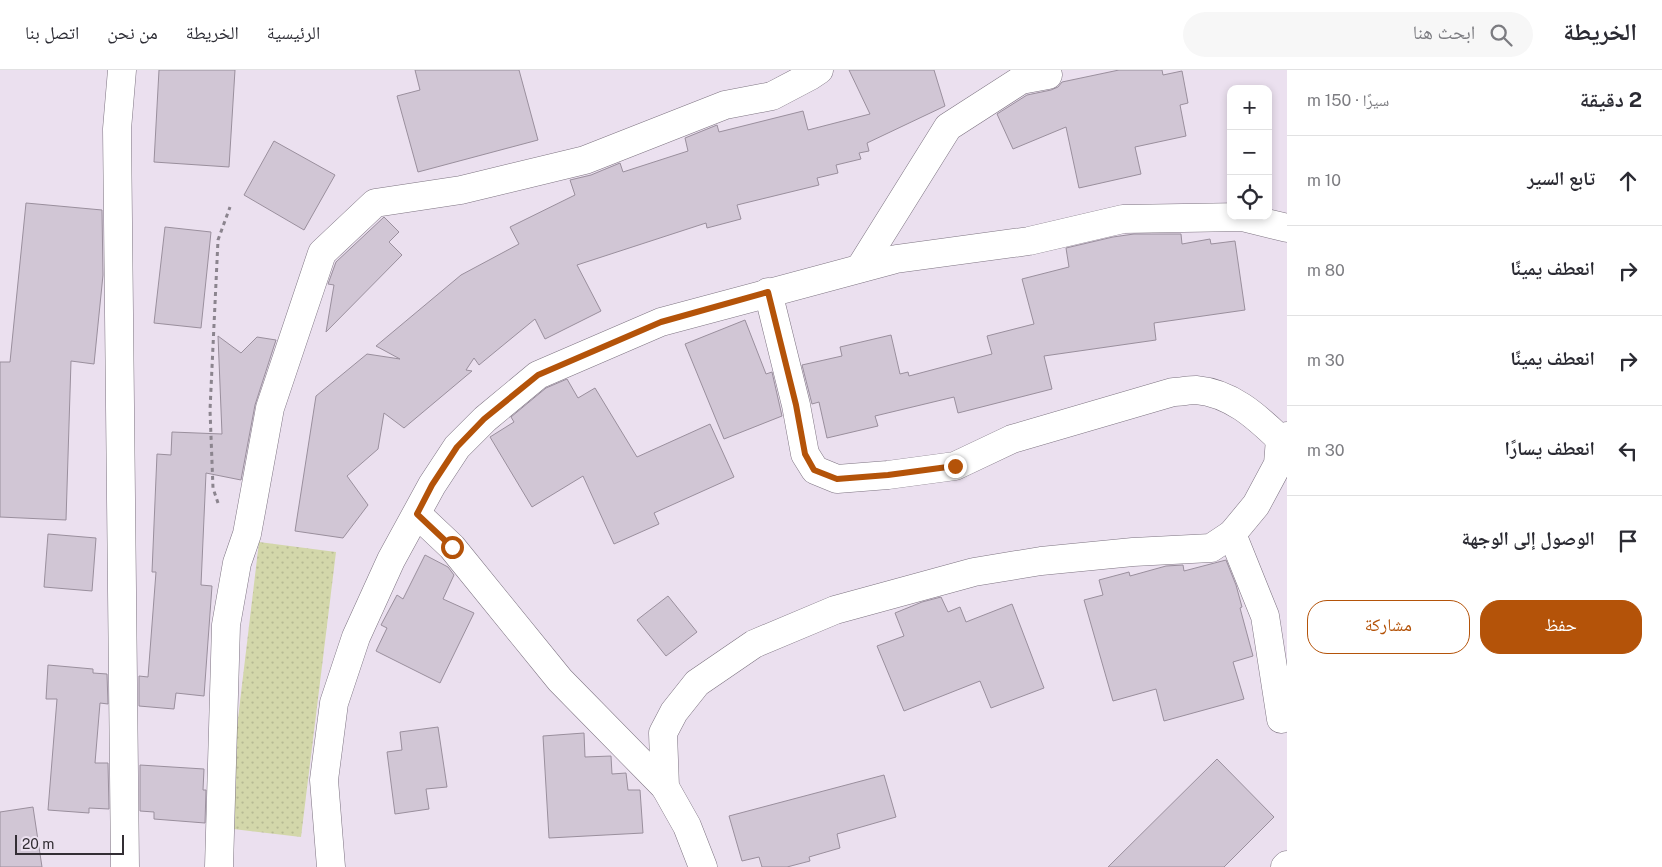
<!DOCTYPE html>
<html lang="ar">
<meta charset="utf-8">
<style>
body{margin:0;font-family:"Public Sans","Noto Naskh Arabic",sans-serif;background:#f7f7f7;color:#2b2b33;direction:rtl}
.controls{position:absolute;right:15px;top:15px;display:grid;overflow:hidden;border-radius:10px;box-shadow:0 2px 8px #0003}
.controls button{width:45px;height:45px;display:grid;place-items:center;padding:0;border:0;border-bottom:1px solid #e1e1e2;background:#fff;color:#2b2b33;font:25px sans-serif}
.scale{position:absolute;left:15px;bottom:12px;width:109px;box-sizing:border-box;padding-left:5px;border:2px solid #332e34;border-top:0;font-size:14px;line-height:18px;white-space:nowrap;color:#332e34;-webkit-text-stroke:4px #ebe0ef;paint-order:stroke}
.stop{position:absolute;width:15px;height:15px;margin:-11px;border:4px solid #b45309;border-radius:50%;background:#fff}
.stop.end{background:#b45309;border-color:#fff;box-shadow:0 1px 5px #0008}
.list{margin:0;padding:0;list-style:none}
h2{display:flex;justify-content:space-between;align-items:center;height:65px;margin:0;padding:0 20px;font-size:21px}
h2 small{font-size:16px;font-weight:400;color:#7c7c81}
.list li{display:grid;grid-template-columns:32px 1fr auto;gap:15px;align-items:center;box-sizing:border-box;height:90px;padding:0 20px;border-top:1px solid #e1e1e2}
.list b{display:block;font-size:19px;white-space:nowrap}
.list em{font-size:16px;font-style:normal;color:#7c7c81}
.actions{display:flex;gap:10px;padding:15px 20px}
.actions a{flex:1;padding:11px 0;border:1px solid #b45309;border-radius:20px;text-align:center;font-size:18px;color:#b45309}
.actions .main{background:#b45309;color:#fff}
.icon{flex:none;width:28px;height:28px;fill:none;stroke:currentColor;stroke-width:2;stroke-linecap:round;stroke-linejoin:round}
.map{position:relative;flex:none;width:1287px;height:797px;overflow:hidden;direction:ltr}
header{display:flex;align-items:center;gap:30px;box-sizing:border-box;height:70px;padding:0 25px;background:#fff;border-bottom:1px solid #e1e1e2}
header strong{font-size:24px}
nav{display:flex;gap:28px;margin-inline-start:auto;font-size:18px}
.search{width:350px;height:45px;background:#f7f7f7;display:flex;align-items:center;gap:12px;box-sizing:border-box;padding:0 18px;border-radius:28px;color:#7c7c81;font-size:19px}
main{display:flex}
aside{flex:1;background:#fff}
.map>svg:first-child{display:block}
</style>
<header>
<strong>الخريطة</strong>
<div class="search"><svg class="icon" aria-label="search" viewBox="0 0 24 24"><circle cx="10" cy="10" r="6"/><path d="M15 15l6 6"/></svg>ابحث هنا</div>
<nav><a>الرئيسية</a><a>الخريطة</a><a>من نحن</a><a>اتصل بنا</a></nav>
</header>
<main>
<aside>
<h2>2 دقيقة<small>سيرًا · 150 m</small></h2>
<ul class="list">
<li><svg class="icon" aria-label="ahead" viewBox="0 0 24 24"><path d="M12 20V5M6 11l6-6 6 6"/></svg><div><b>تابع السير</b></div><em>10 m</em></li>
<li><svg class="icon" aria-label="right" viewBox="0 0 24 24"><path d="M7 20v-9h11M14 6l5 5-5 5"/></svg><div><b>انعطف يمينًا</b></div><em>80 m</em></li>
<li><svg class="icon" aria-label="right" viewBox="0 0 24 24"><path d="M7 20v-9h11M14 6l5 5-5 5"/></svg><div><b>انعطف يمينًا</b></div><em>30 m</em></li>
<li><svg class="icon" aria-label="left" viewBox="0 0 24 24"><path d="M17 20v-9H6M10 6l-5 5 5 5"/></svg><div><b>انعطف يسارًا</b></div><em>30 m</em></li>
<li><svg class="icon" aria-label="arrive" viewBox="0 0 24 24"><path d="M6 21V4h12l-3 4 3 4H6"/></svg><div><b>الوصول إلى الوجهة</b></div></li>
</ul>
<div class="actions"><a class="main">حفظ</a><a>مشاركة</a></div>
</aside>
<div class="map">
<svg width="1287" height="797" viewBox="0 0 1287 797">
<defs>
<pattern id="grass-dots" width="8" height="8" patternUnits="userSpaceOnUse" patternTransform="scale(1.25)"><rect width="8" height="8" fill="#d3d7aa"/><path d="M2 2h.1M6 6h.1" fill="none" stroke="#b6b993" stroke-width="1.8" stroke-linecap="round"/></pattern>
</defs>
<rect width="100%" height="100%" fill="#ebe0ef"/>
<!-- grass -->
<path fill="url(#grass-dots)" d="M259,472l77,10 -35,285 -76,-9z"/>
<!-- building -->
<g fill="#d1c6d5" stroke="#9a8f9d">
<path d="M159,0h76l-6,97 -75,-5z"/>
<path d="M415,0h104l19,70 -120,32 -21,-76 23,-6z"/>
<path d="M849,0h85l11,36 -78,37 2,8 -10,2 2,6 -25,6 2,8 -21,5 2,7 -82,20 4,14 -34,9 -1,-5 -129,42 24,46 -56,28 -10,-20 -56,46 -5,-7 -8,12 6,1 -68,57 -20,-15 -6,36 -31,27 21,29 -25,33 -48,-7 21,-135 51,-42 33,5 -24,-13 85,-71 58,-31 -9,-17 65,-32 -5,-15 21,-5 29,-12 3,9 65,-21 -3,-13 32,-13 2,7 84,-21 5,19 62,-16z"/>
<path d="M1119,0h43l1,5 19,-4 6,32 -8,2 6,31 -51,11 6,27 -62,14 -13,-61 -53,22 -16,-35 30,-19 24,-5 7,-3 4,-5z"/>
<path d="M274,71l61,34 -31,55 -60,-35z"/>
<path d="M26,133l76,7 1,65 -9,89 -23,-3 -5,159 -66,-3v-155h10z"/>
<path d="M384,147l15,15 -10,10 13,13 -76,77 8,-47 -6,-1 8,-22z"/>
<path d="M165,157l46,5 -10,96 -47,-5z"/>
<path d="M1134,164h47l1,10 28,-5 1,5 24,-3 10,69 -91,13 2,17 -112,16 8,33 -94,24 -4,-16 -79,19 3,10 -51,12 -8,-36 -7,2 -10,-39 40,-9 -2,-9 51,-12 9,39 8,-2 1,4 83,-22 -5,-18 47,-12 -12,-45 47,-12 -3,-19 47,-11z"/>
<path d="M745,250l21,54 6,-2 10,44 -58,23 -39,-95z"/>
<path d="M218,266l23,17 16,-16 19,3 -21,65 -14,75 -35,-7 -5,112 11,1 -8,110 -28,-3 -2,16 -35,-3v-30l9,1 8,-105h-4l5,-118 14,1 1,-23 50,2z"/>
<path d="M567,309l11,19 17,-10 42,69 73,-33 24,53 -80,36 5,11 -45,20 -31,-68 -51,31 -42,-70 24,-15 -3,-5 35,-29z"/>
<path d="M48,464l48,4 -4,53 -48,-4z"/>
<path d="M425,485l23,12 6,8 -11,24 31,14 -34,70 -64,-32 11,-23 -6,-3 16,-30 6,4z"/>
<path d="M1226,490l10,25 6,22 -2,1 13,48 -20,6 11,37 -80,22 -8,-32 -43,12 -29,-101 19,-5 -4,-15 30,-8 1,4 36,-10 17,-1 1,6z"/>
<path d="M668,526l29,36 -31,24 -29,-36z"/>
<path d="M941,527l7,15 12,-5 6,15 46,-18 32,84 -53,20 -11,-27 -76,30 -27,-65 27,-10 -9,-23 27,-11z"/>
<path d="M48,595l45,4v4l14,1 1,30 -8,-1 -5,60h13l1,46 -20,-1v5l-41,-3 9,-111h-11z"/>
<path d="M438,657l9,60 -21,2 3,20 -34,5 -8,-62 15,-2 -2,-18z"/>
<path d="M584,663l1,24 26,-1 1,18 14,-1 2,17h12l3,43 -94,5 -6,-102z"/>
<path d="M1217,689l57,58 -50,50h-116z"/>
<path d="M140,695l64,4 -1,21h3l-1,33 -51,-4v-7l-14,-1z"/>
<path d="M884,705l12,42 -59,17 3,14 -31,9 1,4 -23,6h-25l-3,-10 -17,4 -13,-45z"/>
<path d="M33,737l9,60h-42v-55z"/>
</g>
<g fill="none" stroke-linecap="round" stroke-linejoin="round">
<!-- minor casing -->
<g stroke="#7d7381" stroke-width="29">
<g id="minor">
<path d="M122,0l-5,59 8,738"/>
<path d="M860,198l88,-141 73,-47 27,-5"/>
<path d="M768,222l28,113 9,49 10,16 22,9 51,-4 67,-9 57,-27 161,-47c7,0 16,-2 23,-2 35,3 60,26 84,49l7,-3"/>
<path d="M417,444l35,33 108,133 105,107"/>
<path d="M1232,464l33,82 16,103"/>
<path d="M219,797l7,-242 11,-62 10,-29 23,-126 52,-155 53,-50 86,-13 124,-30 140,-55 47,-9 38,-20 9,-6"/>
<path d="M331,797l-7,-87 10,-77 22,-66 35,-77 41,-75 25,-38 28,-28 53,-44 123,-53 235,-63 133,-18 94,-22 119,-2 45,11"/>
<path d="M703,797l-16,-41 -22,-39 -2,-54 11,-21 23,-29 57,-39 81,-34 139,-38 67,-11 92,-9 78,-4 21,-14 24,-29 22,-41 2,-25"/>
<path d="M1285,797l2,-2"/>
</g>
</g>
<!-- path -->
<path stroke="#8b848e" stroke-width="3" stroke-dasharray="4 4" stroke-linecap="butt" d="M218,433l-5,-15 -3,-78 8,-170 12,-33"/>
<!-- minor -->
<use href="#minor" stroke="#fff" stroke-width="28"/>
</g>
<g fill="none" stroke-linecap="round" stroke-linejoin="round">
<!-- route -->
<path stroke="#b45309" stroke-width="6" d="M452,477l-35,-33 15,-29 25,-38 27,-28 54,-44 123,-53 107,-30 28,113 9,49 9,16 23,9 51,-4 67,-9"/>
</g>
</svg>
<div class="controls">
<button>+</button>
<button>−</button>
<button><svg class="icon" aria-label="locate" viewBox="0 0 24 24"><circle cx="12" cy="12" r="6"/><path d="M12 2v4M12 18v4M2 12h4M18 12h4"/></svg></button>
</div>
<div class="scale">20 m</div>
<div class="stop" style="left:452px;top:477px"></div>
<div class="stop end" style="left:955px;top:396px"></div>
</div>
</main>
